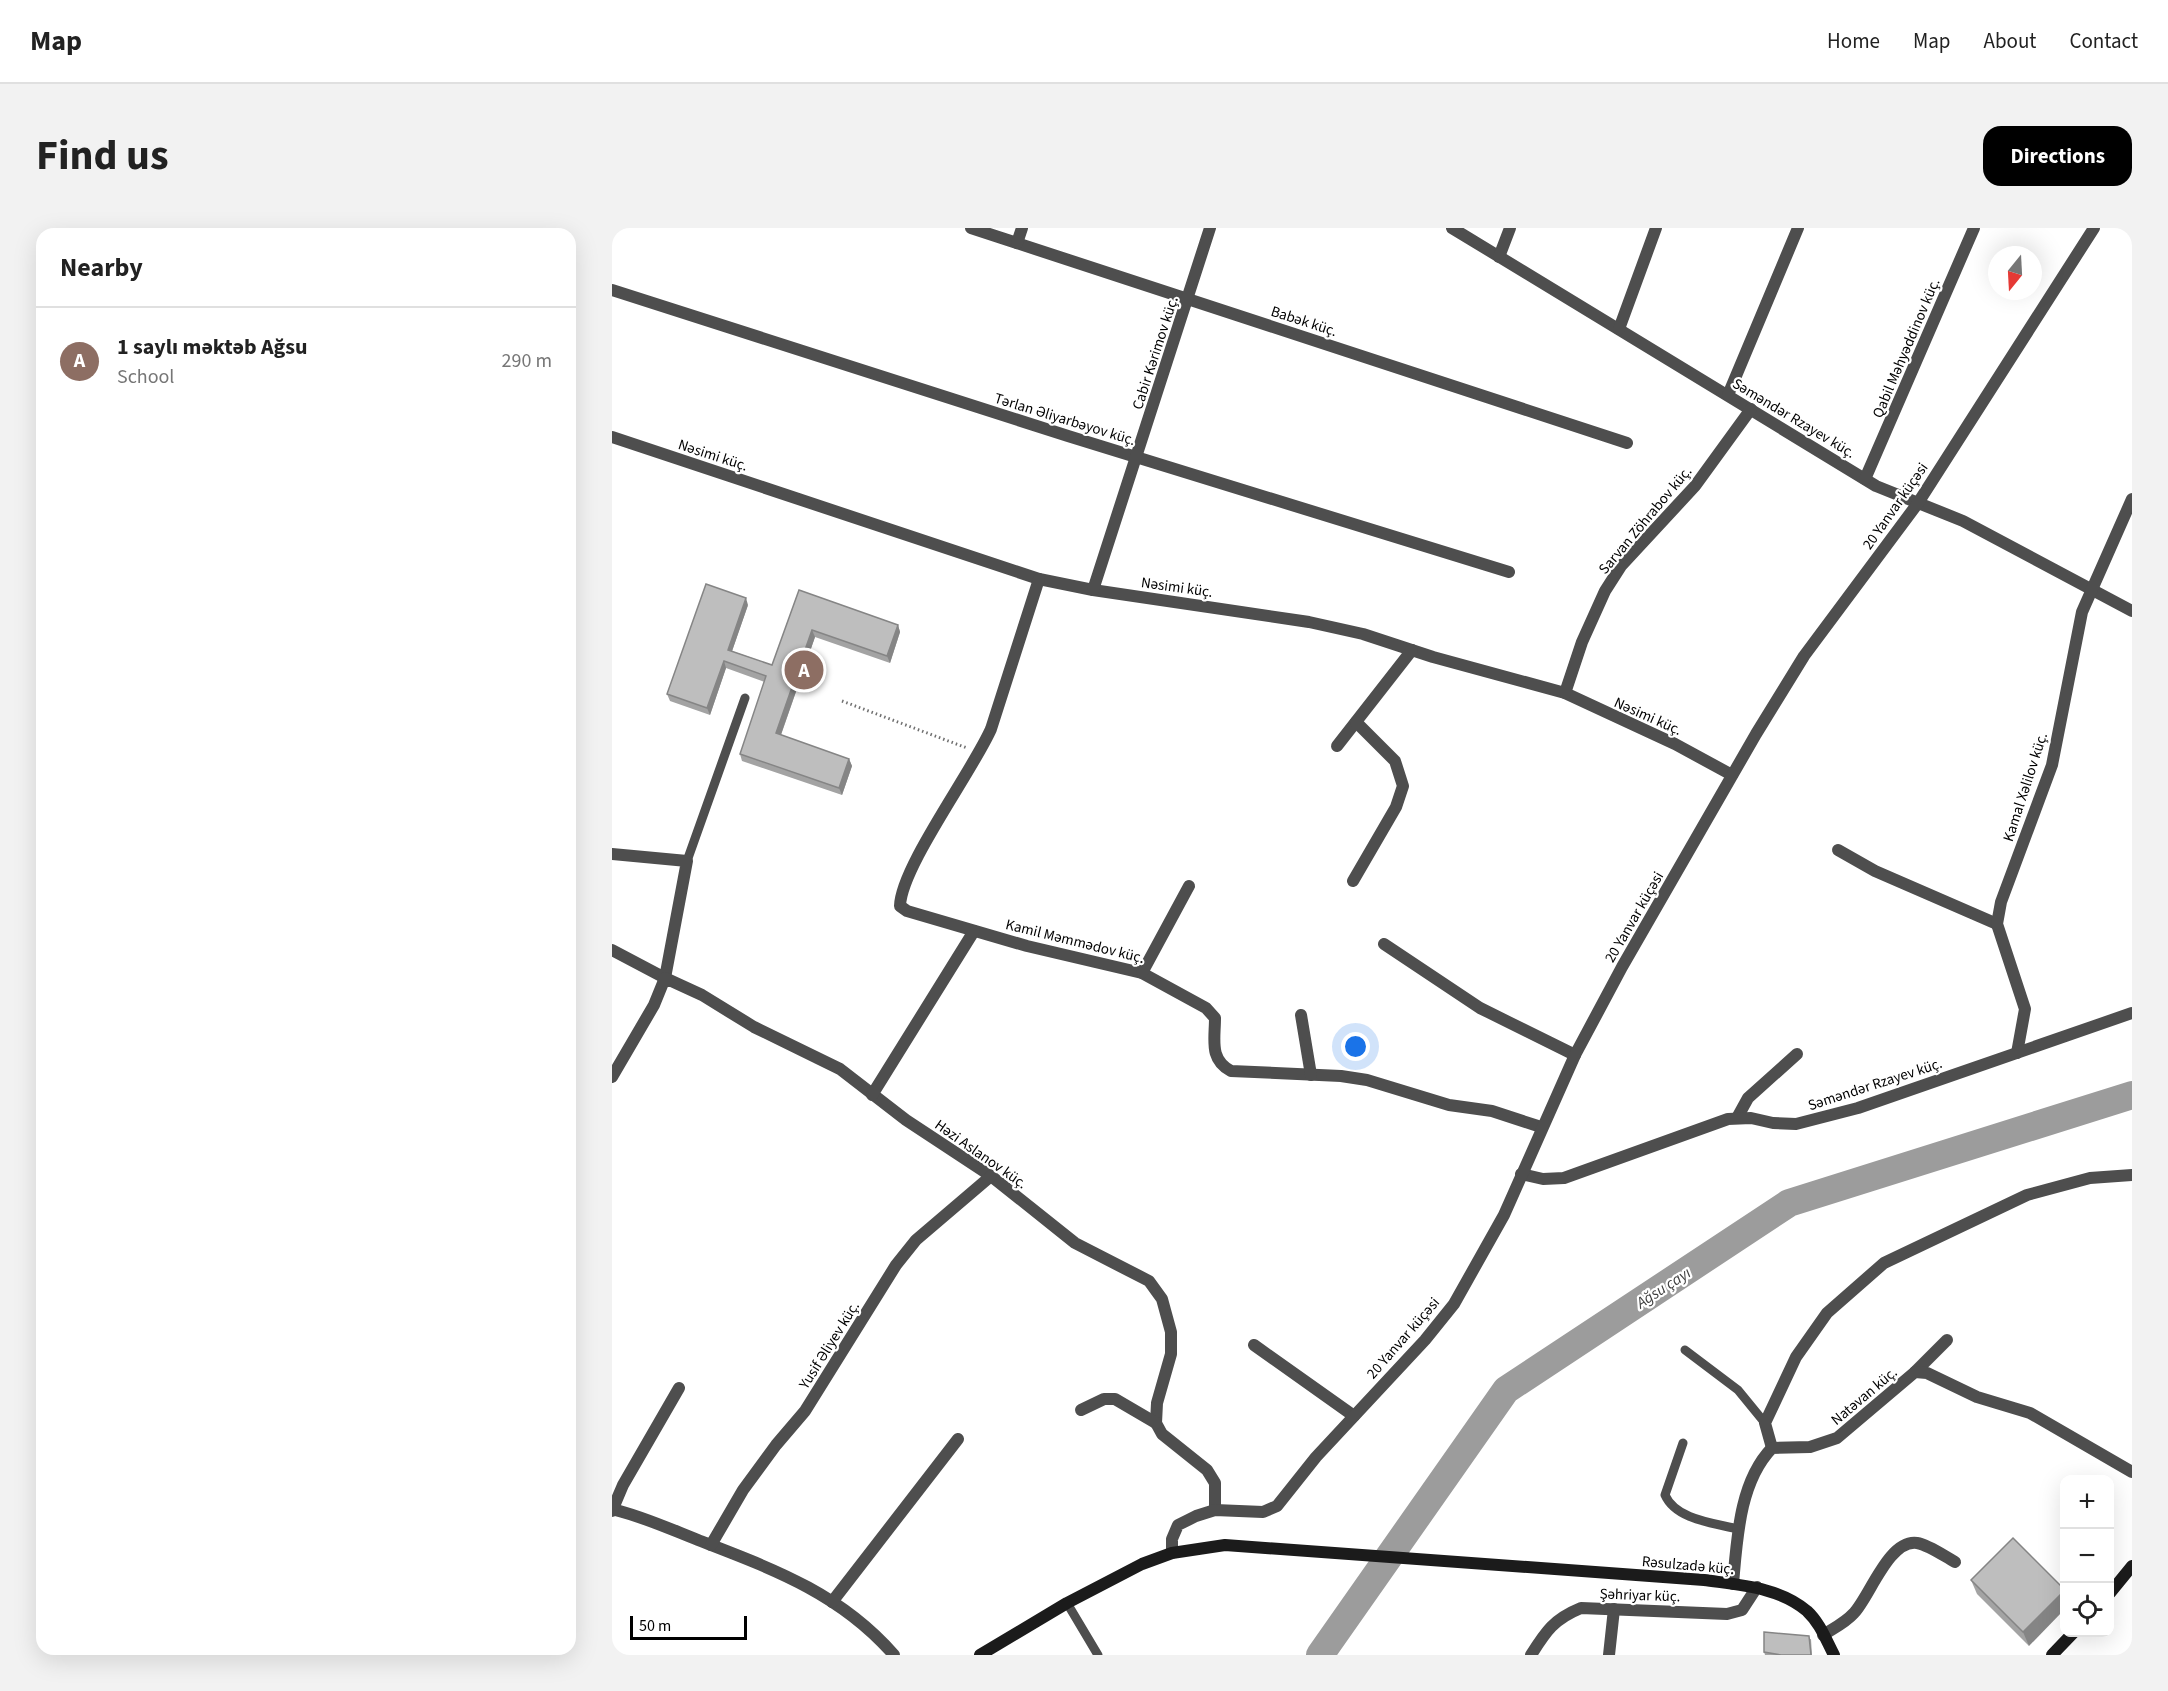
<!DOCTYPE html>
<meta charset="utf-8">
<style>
body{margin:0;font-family:"Source Sans 3",sans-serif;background:#f2f2f2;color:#222}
.controls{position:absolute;right:18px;bottom:18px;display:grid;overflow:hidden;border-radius:12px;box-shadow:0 6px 24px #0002}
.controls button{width:54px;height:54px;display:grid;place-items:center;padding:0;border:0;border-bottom:2px solid #e0e0e0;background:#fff;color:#222;font:30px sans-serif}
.compass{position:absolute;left:1376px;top:18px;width:54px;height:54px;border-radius:50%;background:#fff;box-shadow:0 6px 24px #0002;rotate:198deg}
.scale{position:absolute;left:18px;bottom:15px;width:117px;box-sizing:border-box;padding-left:6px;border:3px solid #000;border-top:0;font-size:16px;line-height:21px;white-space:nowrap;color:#000;-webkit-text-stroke:4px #fff;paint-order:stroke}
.you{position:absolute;left:744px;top:819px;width:21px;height:21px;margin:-15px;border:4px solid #fff;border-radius:50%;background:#1a73e8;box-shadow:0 0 0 9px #1a73e833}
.badge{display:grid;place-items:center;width:39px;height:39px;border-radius:50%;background:#000;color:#fff;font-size:20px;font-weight:700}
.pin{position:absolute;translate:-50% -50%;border:3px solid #fff;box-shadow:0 2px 6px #0006}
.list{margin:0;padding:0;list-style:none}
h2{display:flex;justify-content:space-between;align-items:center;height:78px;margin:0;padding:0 24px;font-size:26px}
h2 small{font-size:20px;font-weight:400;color:#767676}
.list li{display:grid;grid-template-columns:39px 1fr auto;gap:18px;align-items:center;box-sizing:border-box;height:108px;padding:0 24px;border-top:2px solid #e0e0e0}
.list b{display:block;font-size:22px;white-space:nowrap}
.list p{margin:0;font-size:20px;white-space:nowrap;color:#767676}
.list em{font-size:20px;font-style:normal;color:#767676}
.icon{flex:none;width:33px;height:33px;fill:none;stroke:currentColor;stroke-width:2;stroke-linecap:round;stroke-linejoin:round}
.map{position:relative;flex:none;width:1520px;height:1427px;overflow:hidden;border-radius:18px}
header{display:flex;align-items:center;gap:36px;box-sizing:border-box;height:84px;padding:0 30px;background:#fff;border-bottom:2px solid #e0e0e0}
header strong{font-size:28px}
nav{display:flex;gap:33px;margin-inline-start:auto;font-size:21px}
.intro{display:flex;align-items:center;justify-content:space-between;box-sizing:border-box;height:144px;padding:0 36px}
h1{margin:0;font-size:42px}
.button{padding:15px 27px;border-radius:18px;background:#000;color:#fff;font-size:21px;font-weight:700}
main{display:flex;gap:36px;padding:0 36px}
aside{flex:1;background:#fff;border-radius:18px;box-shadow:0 6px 24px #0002}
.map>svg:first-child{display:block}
</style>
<header>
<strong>Map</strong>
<nav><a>Home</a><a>Map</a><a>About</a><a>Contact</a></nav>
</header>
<div class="intro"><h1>Find us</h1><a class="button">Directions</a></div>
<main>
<aside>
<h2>Nearby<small></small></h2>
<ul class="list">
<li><span class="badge" style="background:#8d6e63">A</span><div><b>1 saylı məktəb Ağsu</b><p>School</p></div><em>290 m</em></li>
</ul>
</aside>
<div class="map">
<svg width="1520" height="1427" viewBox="0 0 1520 1427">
<rect width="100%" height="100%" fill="#fff"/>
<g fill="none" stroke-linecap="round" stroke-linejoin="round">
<!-- river -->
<path stroke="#9c9c9c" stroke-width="28" d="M708,1427l186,-265 283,-187 343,-108"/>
<!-- path -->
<path stroke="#707070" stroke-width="3" stroke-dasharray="1.5 3" stroke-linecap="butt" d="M230,473l125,47"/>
<!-- lane -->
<g stroke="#4e4e4e" stroke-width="9">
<path d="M75,633l58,-163"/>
<path d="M1073,1122l53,40 27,33"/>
<path d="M1071,1215l-18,52c11,25 49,28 73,34"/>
<path d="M455,1375l31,52"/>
</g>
<!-- street -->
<g stroke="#4e4e4e" stroke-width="12">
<path d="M359,0l656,215"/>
<path d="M840,0l424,258 87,35 169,90"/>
<path d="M405,15l5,-15"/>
<path d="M887,29l11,-29"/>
<path d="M0,62l456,146 441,136"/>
<path d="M1007,101l37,-101"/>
<path d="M1116,167l70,-167"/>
<path d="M0,209l427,142 54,11 216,32 54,12 70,23 132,36 110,51 57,31"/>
<path d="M1253,251l109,-251"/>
<path d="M427,351l-48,150c-19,43 -90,138 -91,177l7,5 120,35 115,27 64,35 9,10c0,22 -6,41 16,53l110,5 26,4 82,25 43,6 49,16"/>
<path d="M481,362l117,-362"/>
<path d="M953,465l17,-51 23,-51 16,-25 74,-80 56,-77"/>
<path d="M725,518l75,-96"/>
<path d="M1226,622l37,21 122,53"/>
<path d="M0,626l75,7 -22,117 -53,-28"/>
<path d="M741,653l43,-74 7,-21 -8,-25 -39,-39"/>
<path d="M772,716l96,64 95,47"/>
<path d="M530,745l47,-87"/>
<path d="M689,787l10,60"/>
<path d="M1405,825l8,-44 -28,-85 4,-22 51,-137 30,-153 50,-113"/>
<path d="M0,849l42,-72 11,-27 37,17 52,32 86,42 66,51 85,56 84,67 74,38 13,18 9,33v22l-14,49 -1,20 6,11 45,36 8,13v27"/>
<path d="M260,867l102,-164"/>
<path d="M1125,890l11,-20 49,-44"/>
<path d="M909,946l22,5 21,-1 164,-59 23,-1 22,5 23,1 62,-16 274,-95"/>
<path d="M642,1117l100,71"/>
<path d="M1303,1144l32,-32"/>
<path d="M469,1182l23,-11h11l41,24"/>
<path d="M1160,1220l-7,-25 31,-66 31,-44 57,-50 143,-68 63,-17 42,-3"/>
<path d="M0,1281c30,7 58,20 86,31 75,29 142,53 196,115"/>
<path d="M0,1283l11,-26 56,-97"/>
<path d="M99,1317l32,-55 33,-45 29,-34 91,-146 20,-25 75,-64"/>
<path d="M560,1325v-14l6,-14 18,-9 19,-6 48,2 14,-6 39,-49 109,-117 29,-36 50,-89 71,-160 47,-88 134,-233 48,-78 114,-153 176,-275"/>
<path d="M1121,1356c4,-44 6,-102 39,-136l38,-1 27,-9 78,-66 12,1 50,24 53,16 102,59"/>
<path d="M220,1374l126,-163"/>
<path d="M1211,1407c11,-7 22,-12 31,-22 16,-17 35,-74 63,-70 12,2 27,13 38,19"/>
<path d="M919,1427c15,-24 23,-36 50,-47l146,6 15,-4 15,-23"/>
<path d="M997,1427l5,-46"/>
</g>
<!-- secondary -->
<g stroke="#1b1b1b" stroke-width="12">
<path d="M1498,1365l22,-27"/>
<path d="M368,1427l87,-52 75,-39 30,-11 53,-8 479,35c35,5 75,7 103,31 13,12 19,29 27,44"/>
<path d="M1440,1427l22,-23"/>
</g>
</g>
<!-- wall -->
<g fill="#a3a3a3">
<path d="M187,362l99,35 2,7 -10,31 -75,-26 -34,98 68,24 3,7 -10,29 -100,-34 -2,-7 25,-72 -39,-14 -16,47 -40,-14 -3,-7 81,-89 -16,46 40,14z"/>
<path d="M1401,1310l16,108 -52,-52 -6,-14z"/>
<path d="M1199,1411l1,16h-47l-1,-3z"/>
</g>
<!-- shaded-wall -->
<g fill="#858585">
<path d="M134,370l2,7 -18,52 -2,-7z"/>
<path d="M286,397l2,7 -10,31 -3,-7z"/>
<path d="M200,402l3,7 -36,103 -3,-7z"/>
<path d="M112,433l2,7 -16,47 -3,-7z"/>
<path d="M237,531l3,7 -10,29 -3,-7z"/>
<path d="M1452,1363v19l-35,36 -6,-14z"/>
</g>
<!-- building -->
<g fill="#bebebe" stroke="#858585" stroke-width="1.5">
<path d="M94,356l40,14 -18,52 44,15 27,-75 99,35 -11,31 -75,-26 -36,103 73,26 -10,29 -99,-34 26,-78 -42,-15 -17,47 -40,-14z"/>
<path d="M1401,1310l51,51v2l-41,41 -52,-52z"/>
<path d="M1152,1404l45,4 2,19h-30l-17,-3z"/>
</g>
<g text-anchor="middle" stroke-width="4.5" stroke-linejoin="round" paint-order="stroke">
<!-- street labels -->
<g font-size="15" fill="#000" stroke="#fff">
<text transform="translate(692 93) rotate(18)" y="5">Babək küç.</text>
<text transform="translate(1294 120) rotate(-67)" y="5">Qabil Məhyəddinov küç.</text>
<text transform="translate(543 125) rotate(-72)" y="5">Cabir Kərimov küç.</text>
<text transform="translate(1182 190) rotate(31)" y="5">Səməndər Rzayev küç.</text>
<text transform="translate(453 191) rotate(17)" y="5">Tərlan Əliyarbəyov küç.</text>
<text transform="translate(101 227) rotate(18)" y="5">Nəsimi küç.</text>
<text transform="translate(1283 278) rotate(-55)" y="5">20 Yanvar küçəsi</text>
<text transform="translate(1033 292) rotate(-50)" y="5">Sarvan Zöhrabov küç.</text>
<text transform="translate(565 359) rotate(8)" y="5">Nəsimi küç.</text>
<text transform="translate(1036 488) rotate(24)" y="5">Nəsimi küç.</text>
<text transform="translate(1413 559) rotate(-72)" y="5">Kamal Xəlilov küç.</text>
<text transform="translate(1022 689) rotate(-60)" y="5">20 Yanvar küçəsi</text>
<text transform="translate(463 713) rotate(14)" y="5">Kamil Məmmədov küç.</text>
<text transform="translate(1263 856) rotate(-18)" y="5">Səməndər Rzayev küç.</text>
<text transform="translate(369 926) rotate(35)" y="5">Həzi Aslanov küç.</text>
<text transform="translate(791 1110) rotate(-49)" y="5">20 Yanvar küçəsi</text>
<text transform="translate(217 1117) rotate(-58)" y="5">Yusif Əliyev küç.</text>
<text transform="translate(1252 1168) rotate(-40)" y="5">Natəvan küç.</text>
<text transform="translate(1076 1337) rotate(5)" y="5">Rəsulzadə küç.</text>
<text transform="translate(1028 1367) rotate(2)" y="5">Şəhriyar küç.</text>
</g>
<!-- water labels -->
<g font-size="16" font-style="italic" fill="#3d3d3d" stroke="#fff">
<text transform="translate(1051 1059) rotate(-33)" y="6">Ağsu çayı</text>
</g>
</g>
</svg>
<div class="controls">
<button>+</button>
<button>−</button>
<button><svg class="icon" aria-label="locate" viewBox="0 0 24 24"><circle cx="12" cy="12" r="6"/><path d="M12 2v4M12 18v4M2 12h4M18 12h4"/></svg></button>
</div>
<svg class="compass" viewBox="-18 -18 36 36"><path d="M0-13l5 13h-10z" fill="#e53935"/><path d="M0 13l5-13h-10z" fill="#767676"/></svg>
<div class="scale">50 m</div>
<div class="you"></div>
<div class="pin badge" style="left:192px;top:442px;background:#8d6e63">A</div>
</div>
</main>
